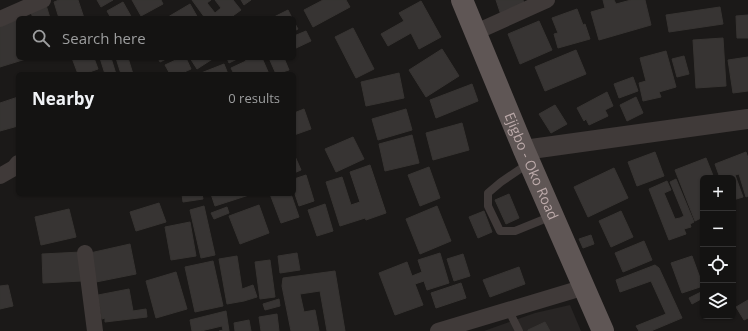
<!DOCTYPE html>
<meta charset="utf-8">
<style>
body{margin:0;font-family:"Open Sans",sans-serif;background:#1d1c1b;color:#f1f3f6}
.controls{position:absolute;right:12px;bottom:12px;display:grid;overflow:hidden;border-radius:6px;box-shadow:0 1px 3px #0004}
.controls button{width:36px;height:36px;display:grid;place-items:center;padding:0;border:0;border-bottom:1px solid #333232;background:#141312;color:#f1f3f6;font:20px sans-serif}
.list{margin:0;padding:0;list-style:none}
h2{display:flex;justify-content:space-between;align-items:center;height:52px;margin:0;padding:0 16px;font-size:17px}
h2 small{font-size:13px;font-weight:400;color:#9d9e9f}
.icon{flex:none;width:22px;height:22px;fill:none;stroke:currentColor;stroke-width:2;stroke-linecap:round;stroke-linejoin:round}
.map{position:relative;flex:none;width:748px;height:331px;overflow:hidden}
.search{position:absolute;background:#141312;box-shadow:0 1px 3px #0004;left:16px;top:16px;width:280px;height:44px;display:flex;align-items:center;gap:10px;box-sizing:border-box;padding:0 14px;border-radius:6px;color:#9d9e9f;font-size:15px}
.panel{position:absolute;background:#141312;box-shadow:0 1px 3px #0004;left:16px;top:72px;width:280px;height:124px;border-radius:6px}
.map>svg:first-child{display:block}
</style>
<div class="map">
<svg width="748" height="331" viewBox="0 0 748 331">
<rect width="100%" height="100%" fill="#1b1918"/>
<!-- built -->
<path fill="#282524" d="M570,305l11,26h-97l51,-18z"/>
<!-- building -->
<g fill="#373433" stroke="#373432">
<path d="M59,0h19l6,18h-25l-5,-16z"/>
<path d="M97,0h16l-12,7z"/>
<path d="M132,0h29l2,4 -22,12z"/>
<path d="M192,0h19l-4,3 8,10 6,-5 -6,-8h18l8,10 -11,8h-25z"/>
<path d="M241,0h10l-7,5z"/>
<path d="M323,0h23l4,7 -37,20 -9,-17z"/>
<path d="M496,0h27l2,6 -24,9z"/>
<path d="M603,0h11l2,4 15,-4h14l6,25 -52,15 -8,-28 14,-4z"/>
<path d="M421,1l20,36 -22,12 -8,-16 -23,13 -7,-12 23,-13 -5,-8z"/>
<path d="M123,2l9,16h-21l-4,-7z"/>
<path d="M190,4l8,14h-29l-1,-1z"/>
<path d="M46,5l4,13h-17l-3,-8z"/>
<path d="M720,7l3,17 -54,8 -3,-17z"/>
<path d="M577,9l6,16 2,-1 5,15 -32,9 -4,-14 4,-1 -6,-15z"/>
<path d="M288,10l4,8h-20z"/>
<path d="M748,15v23h-11l-1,-22z"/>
<path d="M18,19v39h11l-29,9v-42z"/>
<path d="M539,21l13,29 -32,14 -12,-30z"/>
<path d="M294,22l4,7 -4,2z"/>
<path d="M353,28l21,41 -18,9 -21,-41z"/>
<path d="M306,31l5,10 -17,8v-13z"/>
<path d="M723,38l3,48 -30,2 -3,-48z"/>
<path d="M442,49l17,27 -33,21 -17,-27z"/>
<path d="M576,50l10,24 -41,17 -10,-24z"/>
<path d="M666,51l10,36 -17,5 2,5 -18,4 -4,-18 7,-2 -6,-23z"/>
<path d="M684,56l5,18 -12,3 -5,-18z"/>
<path d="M748,57v34l-15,2 -5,-33z"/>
<path d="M72,58h22l4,11 -14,5h-6z"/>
<path d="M100,58h11l5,16h-11z"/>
<path d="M116,58h12l5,16h-12z"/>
<path d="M158,58h10l-8,4z"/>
<path d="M180,58h6l5,11 -11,5h-10l-5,-9z"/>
<path d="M190,58h24l-17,11z"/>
<path d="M227,58h12l-10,5z"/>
<path d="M248,58h14l7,16h-35l-3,-6 15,-7 -1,-2z"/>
<path d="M269,58h15l5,12 -13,4z"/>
<path d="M224,64l4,10h-27v-1z"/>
<path d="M399,73l5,25 -38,8 -5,-24z"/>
<path d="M633,77l5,14 -19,7 -5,-14z"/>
<path d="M472,84l6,17 -42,17 -6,-18z"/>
<path d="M607,92l6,14 -8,4 3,6 -19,9 -3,-6 -2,2 -7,-13z"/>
<path d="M18,97v29l-18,5v-28z"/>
<path d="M636,97l7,16 -16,8 -7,-16z"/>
<path d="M555,105l12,19 -16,9 -12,-19z"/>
<path d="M304,109l7,20 -17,6v-22z"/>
<path d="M406,109l6,21 -34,10 -6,-21z"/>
<path d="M462,123l7,27 -36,10 -7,-27z"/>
<path d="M412,135l7,28 -34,8 -6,-27z"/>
<path d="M353,137l11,22 -28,13 -11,-23z"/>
<path d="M655,152l9,24 -27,10 -9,-24z"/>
<path d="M746,152l2,6v38l-2,1 -7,-23 -4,1 8,22 -10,3v-22h-13l-5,-14z"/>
<path d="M294,154l7,16 -7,3z"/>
<path d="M706,158l8,20h-11v39l-8,4 -20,-51z"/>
<path d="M370,165l16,48 -20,7 -1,-2 -25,8 -14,-44 16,-5 9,28 9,-3 -10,-30z"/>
<path d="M429,167l11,31 -20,8 -12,-31z"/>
<path d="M614,168l14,30 -40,19 -14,-30z"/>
<path d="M306,175l8,26 -15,5 -5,-15v-12z"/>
<path d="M676,179l18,43 -4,2 1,3 -7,2 2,5 -17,6 -20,-51 18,-8 4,9 -7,3 11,26 5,-1 4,-2 -14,-34z"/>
<path d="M182,194h20l1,5 -20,3z"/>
<path d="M211,194h41l-37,12z"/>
<path d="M270,194h21l8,23 -18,6z"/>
<path d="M509,194l10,24 -13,6 -11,-24z"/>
<path d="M159,203l7,19 -30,9 -6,-19z"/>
<path d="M325,204l8,27 -16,5 -9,-26z"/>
<path d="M259,205l10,28 -29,11 -11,-28z"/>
<path d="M204,206l11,49 -14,3 -11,-48z"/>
<path d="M437,206l14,35 -31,13 -14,-35z"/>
<path d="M227,207l2,6 -15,6 -3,-6z"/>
<path d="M69,209l7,28 -35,8 -6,-28z"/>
<path d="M484,211l8,21 -14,6 -9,-21z"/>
<path d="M621,211l12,26 -22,10 -12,-26z"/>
<path d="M190,222l6,34 -25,4 -6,-33z"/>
<path d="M591,235l3,9 -11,4 -4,-9z"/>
<path d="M644,241l8,19 -29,12 -8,-19z"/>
<path d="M130,244l6,30 -40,8 -6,-29z"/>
<path d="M81,252l1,29 -39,2 -1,-29z"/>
<path d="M297,253l3,17 -20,3 -2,-17z"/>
<path d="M440,253l9,30 -22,7 -3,-9 -9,3 8,21 -28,10 -16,-42 28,-11 5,14 10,-4 -4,-12z"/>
<path d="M463,254l7,22 -16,5 -7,-22z"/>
<path d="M237,256l5,33 11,-4 4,12 -13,4 -17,3 -8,-45z"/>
<path d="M692,256l11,30 -21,7 -11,-30z"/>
<path d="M270,260l5,37 -15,2 -5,-37z"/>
<path d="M213,261l10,45 -28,6 -10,-45z"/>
<path d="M655,265l4,3 23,50 -31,13h-12l-3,-5 30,-12 -15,-33 -31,11 -4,-12z"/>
<path d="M519,267l6,17 -35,13 -7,-17z"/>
<path d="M335,271l10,60h-18l-7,-40 -20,3 4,18 11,-2 4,21h-28l-9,-45 1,-8z"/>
<path d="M176,272l11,37 -31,9 -10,-37z"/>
<path d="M461,283l5,15 -30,10 -5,-15z"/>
<path d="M8,285l5,21 -13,3v-23z"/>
<path d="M129,289l4,22 13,-2 1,8 -42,5v-4l-3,1 -4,-24z"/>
<path d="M703,291v7l-11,6 -3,-6z"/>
<path d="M279,299l1,7 -15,4 -2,-6z"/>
<path d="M748,300v18l-4,2 -8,-13z"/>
<path d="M226,311l3,20h-10l4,-1 -1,-4 -21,5h-9l-2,-11z"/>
<path d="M277,314l2,17h-18l-2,-14z"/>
<path d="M249,320l2,11h-16l-1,-8z"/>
<path d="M545,322l5,9h-22v-1z"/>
</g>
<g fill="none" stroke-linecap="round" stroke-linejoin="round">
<!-- service -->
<g stroke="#403a39" stroke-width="8">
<path d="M529,163l-28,19 -13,11v13l12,25h15l37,-15"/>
<path d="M509,311l10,20"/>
</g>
<!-- minor -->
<g stroke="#403a39" stroke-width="16">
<path d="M0,19l43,-19"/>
<path d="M476,32l71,-32"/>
<path d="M0,176l14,-8 4,-5"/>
<path d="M85,253l10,78"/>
<path d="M438,331l147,-44"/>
</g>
<!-- tertiary -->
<path stroke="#403a39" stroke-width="20" d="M524,150l224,-31"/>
<!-- primary -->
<path stroke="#5f5655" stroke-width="22" id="s1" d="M462,0l62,150 79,181"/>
</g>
<g text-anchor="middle" stroke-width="3" stroke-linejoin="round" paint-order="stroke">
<!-- street labels -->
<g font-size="14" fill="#bcaaaa" stroke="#161413">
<text dy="5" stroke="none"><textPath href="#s1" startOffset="180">Ejigbo - Oko Road</textPath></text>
</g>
</g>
</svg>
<div class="controls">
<button>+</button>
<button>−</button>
<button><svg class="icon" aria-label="locate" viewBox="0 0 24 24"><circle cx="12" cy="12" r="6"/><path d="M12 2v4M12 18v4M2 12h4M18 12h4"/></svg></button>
<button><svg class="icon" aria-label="layers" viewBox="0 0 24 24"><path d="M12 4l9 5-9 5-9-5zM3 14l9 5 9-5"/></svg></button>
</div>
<div class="search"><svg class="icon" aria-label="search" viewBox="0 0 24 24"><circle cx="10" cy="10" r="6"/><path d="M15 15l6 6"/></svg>Search here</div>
<section class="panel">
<h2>Nearby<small>0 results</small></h2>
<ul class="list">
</ul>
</section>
</div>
